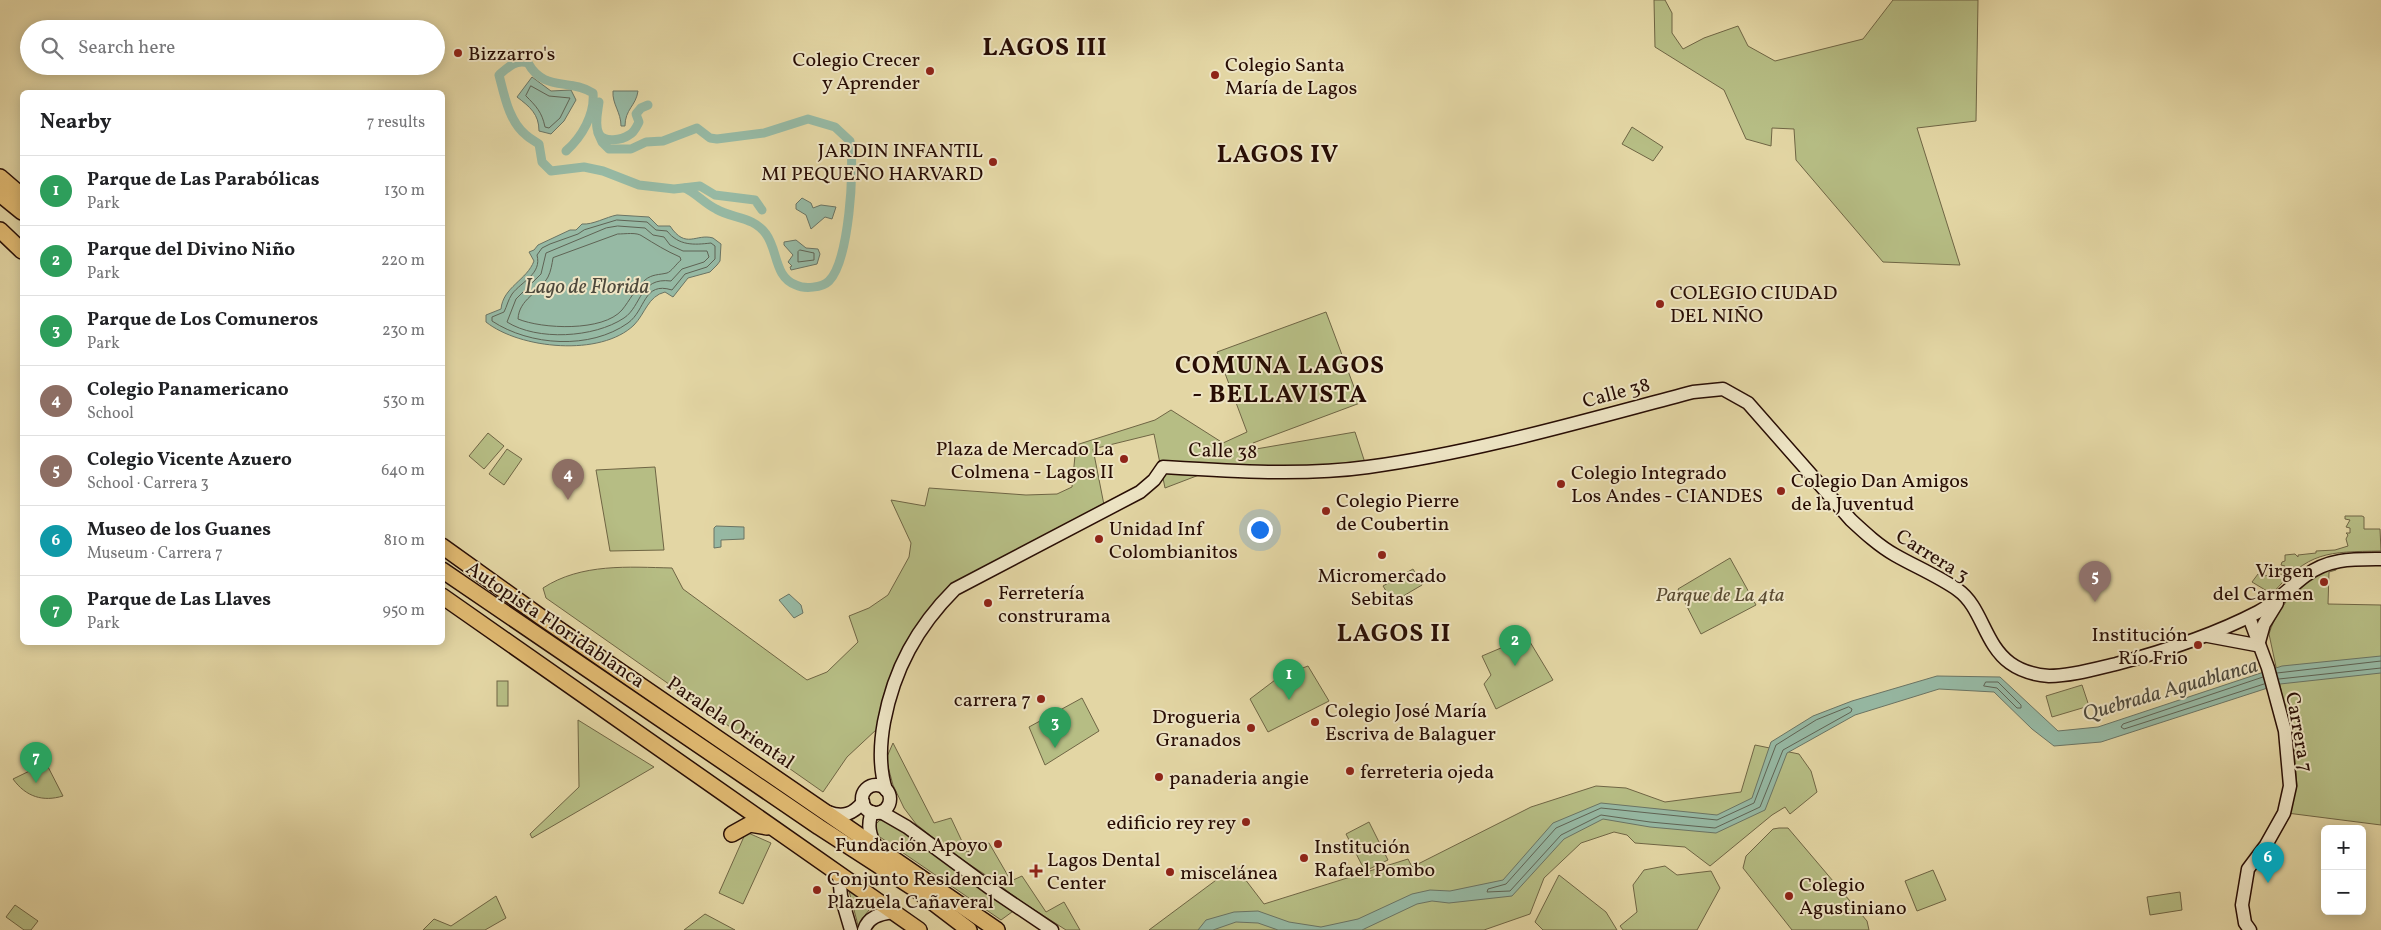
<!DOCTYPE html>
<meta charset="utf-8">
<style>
body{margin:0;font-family:Vollkorn,serif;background:#f2f2f2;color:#202124}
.controls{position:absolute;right:15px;bottom:15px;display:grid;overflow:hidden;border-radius:8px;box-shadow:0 2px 12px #0003}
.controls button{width:45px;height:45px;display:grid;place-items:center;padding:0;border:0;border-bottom:1px solid #e0e0e0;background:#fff;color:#202124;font:25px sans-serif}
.you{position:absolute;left:1259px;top:529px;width:18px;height:18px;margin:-12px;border:4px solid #fff;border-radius:50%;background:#1a73e8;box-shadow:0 0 0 8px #1a73e833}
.badge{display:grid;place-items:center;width:32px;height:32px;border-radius:50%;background:#0b8043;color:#fff;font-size:16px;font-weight:700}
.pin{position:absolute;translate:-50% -41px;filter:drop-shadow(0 1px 2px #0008)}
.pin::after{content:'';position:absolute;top:26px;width:18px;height:15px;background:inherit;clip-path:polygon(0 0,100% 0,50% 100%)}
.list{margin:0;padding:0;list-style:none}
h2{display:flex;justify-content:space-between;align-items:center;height:65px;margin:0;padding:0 20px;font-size:21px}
h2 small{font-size:16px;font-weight:400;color:#757577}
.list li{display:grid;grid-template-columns:32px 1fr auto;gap:15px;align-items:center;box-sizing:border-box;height:70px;padding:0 20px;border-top:1px solid #e0e0e0}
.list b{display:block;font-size:19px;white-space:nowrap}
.list p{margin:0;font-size:16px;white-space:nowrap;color:#757577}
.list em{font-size:16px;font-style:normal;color:#757577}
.icon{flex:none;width:28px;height:28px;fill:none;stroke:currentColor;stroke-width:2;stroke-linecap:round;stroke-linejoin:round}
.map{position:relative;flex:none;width:2381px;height:930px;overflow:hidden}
.search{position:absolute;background:#fff;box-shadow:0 2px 12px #0003;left:20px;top:20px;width:425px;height:55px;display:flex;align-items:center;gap:12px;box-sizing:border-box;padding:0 18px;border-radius:28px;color:#757577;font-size:19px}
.panel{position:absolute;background:#fff;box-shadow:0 2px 12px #0003;left:20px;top:90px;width:425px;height:555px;border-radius:8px}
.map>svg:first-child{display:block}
</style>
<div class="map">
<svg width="2381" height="930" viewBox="0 0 2381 930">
<rect width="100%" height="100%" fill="#e3d6a4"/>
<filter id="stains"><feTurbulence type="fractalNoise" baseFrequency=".004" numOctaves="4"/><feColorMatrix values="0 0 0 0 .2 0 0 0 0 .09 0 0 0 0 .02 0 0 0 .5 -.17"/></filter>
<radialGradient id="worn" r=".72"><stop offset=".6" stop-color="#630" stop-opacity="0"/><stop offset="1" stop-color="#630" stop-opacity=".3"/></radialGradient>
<!-- green -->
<g fill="#b6bd84" stroke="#6f6544">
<path d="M1654,0h11l7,13v20l11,16 21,-11 34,-12 10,20 27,15 88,-22 30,-39h85l-2,121 -59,7 43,137 -77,-3 -87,-102 -2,-31 -22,-1 -1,18 -25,-7 -22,-49 -69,-43z"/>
<path d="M1632,127l31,20 -10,14 -31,-17z"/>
<path d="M1326,312l34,91 -107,40 3,6 99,-17 13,40 -42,5 -127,-2 -34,13 -11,-54 -61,15 12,61 -138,77 -23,18 -34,39 -33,85 -30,28 -24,35 -277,-194 -3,-10c38,-25 86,-21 129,-20l11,21 124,91 20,-8 31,-30 -9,-26 20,-8 19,-13 21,-38 2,-14 -20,-43 34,6 4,-18 97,7 31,-1 15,-7 4,-42 79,-25 16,-10 52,33 24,-11 -30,-80z"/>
<path d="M488,433l16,13 -20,23 -15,-13z"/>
<path d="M507,449l15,10 -18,26 -15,-11z"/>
<path d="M655,467l9,83 -54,1 -14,-81z"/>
<path d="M2345,516h17l2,1v12h16l1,22c-54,1 -72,0 -109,43l-20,-12 6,-8h4v2l22,-2 1,-8 -4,-1 1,-3 3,-1v-6l10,-1 3,3v-2l18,-2v-2l19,-1 13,-4 -2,-7 2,-4 -2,-2h4v-5l-4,-1 4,-7 -5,-1z"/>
<path d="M1730,558l26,47 -55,29 -23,-45z"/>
<path d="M2336,567v3l-7,2 -1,32 53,1v220l-94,-12 10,-27 -3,-35 -25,-117c10,-33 36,-55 67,-67z"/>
<path d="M1413,569l9,16 -29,17 -10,-16z"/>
<path d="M1527,637l26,43 -57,29 -12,-25 7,-9 -9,-19z"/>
<path d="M1308,666l21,35 -61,31 -18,-33 29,-22z"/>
<rect x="497" y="681" width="11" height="25"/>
<path d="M2082,685l7,21 -37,11 -6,-21z"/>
<path d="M1082,698l17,33 -54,34 -16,-38z"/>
<path d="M578,720l76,47 -122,71 -2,-4 49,-47z"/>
<path d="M893,743l41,80 17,-5 16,34 22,-9 22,38 11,-5 24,36 18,-10 16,28h-14l-50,-32 -20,-16 -45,-30 -35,-28 -12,-16 -11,-23 -7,-26z"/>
<path d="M1755,745l44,9 12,17 6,21 -27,22 -5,-7 -13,8 -62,51 -25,-19 -50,-4 -8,-8 -13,-3 -33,11 -37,35 -14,36 -46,16h-335l86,-64 29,38 144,-45 4,8 119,-60 65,-21 30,2 39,14 76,-10z"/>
<path d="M46,763l17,33c-20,6 -37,1 -50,-17z"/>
<path d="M880,820h6l130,89 -15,11 -124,-85 -2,-10z"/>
<path d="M1369,822l19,38 -23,11 -19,-37z"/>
<path d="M1779,828h9l79,93 2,9h-77l-49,-62 3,-12 27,-27z"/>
<path d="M746,832l25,11 -28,61 -24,-11z"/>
<path d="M1665,866l12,9 34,-4 9,17 -23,42h-74l-3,-4 17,-14 -4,-27 11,-15z"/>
<path d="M1933,870l13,30 -29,11 -12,-30z"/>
<path d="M1559,875l47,37 11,18h-74l-8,-8z"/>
<path d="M848,887l25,18 -11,14 -3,10z"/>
<path d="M2180,892l2,18 -32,5 -3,-18z"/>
<path d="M496,896l10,22 -21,12h-62l11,-11 17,7z"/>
<path d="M15,905l23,16 -7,9h-7l-18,-13z"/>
<path d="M705,914l30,16h-51z"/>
</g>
<!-- water -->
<g fill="#96b9a4" stroke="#6a7464">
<path d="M532,77l19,14 20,-1 5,10 -12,21 -13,13 -12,-3c0,-17 -9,-24 -22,-34z"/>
<path d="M613,91h25c-2,15 -13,18 -13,35h-4c0,-14 -9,-22 -8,-35z"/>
<path d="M802,198l9,5 2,5 8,-3 15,2 -4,12 -7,-2 -14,12 -5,-14 -10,-6v-5z"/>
<path d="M617,215l32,2 9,9h12c16,24 26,7 43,12l8,6 -1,17 -3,4 -7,7 -22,6 -15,19 -8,-5c-17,4 -20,22 -31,33 -33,32 -114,24 -148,-3v-7l15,-6c2,-22 26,-29 33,-48l-5,-9 5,-2 4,-5 32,-15h6l6,-6c11,1 24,-7 35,-9z"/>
<path d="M796,240l10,8 12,1 2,5 -3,10 -26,6 -1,-3 2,-1 -4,-4 5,-7 -9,-10v-3z"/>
<path d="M716,526l28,1v12l-23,1v7l-7,1v-20z"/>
<path d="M789,594l12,11 2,8 -9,5 -15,-18z"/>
<path d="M2381,656v17l-101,11 -179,58 -47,4 -22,-17 -38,-37 -55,-3 -84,26 -68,38 -22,57 -49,23 -66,-6 -47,-8 -39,20 -52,57 -63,7 -17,-2 -15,3 -55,26h-84l-20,-7 -22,-1 -23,8h-15l8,-10 28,-8 24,-1 31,11 32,5 37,-8 54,-25 18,-4 20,1 53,-11 50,-57 48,-20 116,12 35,-17 19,-56 42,-26 39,-15 85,-25 63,1 58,54 40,-4 184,-61z"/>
</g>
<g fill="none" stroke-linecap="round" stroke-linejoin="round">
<!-- shore -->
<g stroke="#5f6354" stroke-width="1">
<path d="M531,86l18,10 21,2 -10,20 -11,10 -4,-1c-3,-15 -9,-21 -19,-31z"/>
<path d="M617,220l30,2 9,8 11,1c12,15 27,14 44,12l4,3v13l-8,8 -22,7 -13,16c-29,-9 -26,20 -44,33 -38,27 -98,23 -136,-2v-4l12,-5c3,-6 4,-12 8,-18 10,-13 30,-20 25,-39l5,-7 8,-4 28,-10 6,-4z"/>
<path d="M618,226l27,2 8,7 11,2 6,8 13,6h24l2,6 -5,5 -22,7 -11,12c-32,-4 -29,25 -47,37 -30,20 -87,23 -117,4l9,-23 25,-25 5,-21 60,-25z"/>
<path d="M618,234c7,0 19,-2 24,2 13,8 24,15 38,21l1,3c-4,3 -10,12 -14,13 -8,2 -15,1 -22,7 -10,9 -15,20 -23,30 -19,22 -80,19 -104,9 1,-20 21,-26 30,-42 3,-6 4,-13 5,-19z"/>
<path d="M800,250l14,3v7l-16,2v-10z"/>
<path d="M2277,673l104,-12"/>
<path d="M2263,677l-140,47 -2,3 3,2 140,-45"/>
<path d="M2279,679l102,-11"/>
<path d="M1986,682h12l23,23v3h-4l-20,-20 -13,-2z"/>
<path d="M1849,707l3,2 -1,3 -68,38 -23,57 -45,21 -65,-6 -49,-7 -40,20 -51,56 -23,1 1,-3 18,-5 50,-56 45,-20 116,12 37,-17 22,-58 40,-25z"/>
</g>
<!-- canal -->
<g stroke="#96b9a4" stroke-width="9">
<path d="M599,102c-1,9 -5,23 0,32 5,9 23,6 30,1 5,-2 8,-9 10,-13l-3,-8 5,-6 7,-3"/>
<path d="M598,133l4,9 7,7h22l15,-7 17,-1 34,-13 13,10 7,1 47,-6 44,-14 27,8 15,14c5,27 -1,120 -21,140 -7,7 -25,8 -33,4 -22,-8 -18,-35 -30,-51 -13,-18 -33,-15 -50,-25 -12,-6 -19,-15 -31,-21"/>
<path d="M566,151c16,-14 29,-37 27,-58 -24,-15 -49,-1 -65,-30 -12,-4 -20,4 -29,12 5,19 10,47 27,60 4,4 9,6 13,9l3,18 9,9 33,-4 19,4 36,14 35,4 26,-3 15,9 40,5 7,10"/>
</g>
<!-- secondary casing -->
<g stroke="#280d04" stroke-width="15">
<g id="secondary">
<path d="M2249,617l19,51 17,63 5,55 -6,27 -18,32 -18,24 -6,36 3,18 5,7"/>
<path d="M2208,636l48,9"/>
<path d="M2259,642l5,-18 13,-21"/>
<circle cx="876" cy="799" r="14"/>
<path d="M886,790c-7,-22 -6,-46 -2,-68 10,-53 33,-95 71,-133l185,-97 14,-12 9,-13c65,4 141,9 205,0 110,-15 218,-47 325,-75l30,-3 25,14 103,117c14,13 28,26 44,35 21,12 43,21 63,35 24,17 26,54 52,73 11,8 26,12 39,13 22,0 46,-7 67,-12 49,-13 96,-28 142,-52 18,-9 31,-24 47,-36 23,-18 49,-17 76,-17"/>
<path d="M828,812c15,6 25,2 35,-10"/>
<path d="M872,812c-5,13 -3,24 5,35"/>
<path d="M881,812l26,15 84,62 61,41"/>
<path d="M839,875l2,21 10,34"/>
<path d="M864,930c4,-13 16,-16 28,-18"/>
</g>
</g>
<!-- trunk casing -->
<g stroke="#280d04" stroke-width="18">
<g id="trunk">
<path d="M0,177l22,19"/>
<path d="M0,194l22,18"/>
<path d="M0,230l22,21"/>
<path d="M442,546l99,71 456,313"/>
<path d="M442,570l377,257 99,64 51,39"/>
<path d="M442,596l477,334"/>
<path d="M732,834l18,-10 17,3"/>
</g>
</g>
<!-- secondary -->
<use href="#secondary" stroke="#ede4c4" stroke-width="12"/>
<!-- trunk -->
<use href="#trunk" stroke="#e2bb72" stroke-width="15"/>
</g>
<!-- markers -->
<g fill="#8f2418" stroke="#ede4c4" stroke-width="2">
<circle cx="458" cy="53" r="5"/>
<circle cx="930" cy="71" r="5"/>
<circle cx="1215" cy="75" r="5"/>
<circle cx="993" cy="162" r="5"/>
<circle cx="1660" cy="304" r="5"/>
<circle cx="1124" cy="459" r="5"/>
<circle cx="1561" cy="484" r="5"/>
<circle cx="1781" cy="491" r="5"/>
<circle cx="1326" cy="511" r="5"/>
<circle cx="1099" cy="539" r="5"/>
<circle cx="1382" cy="555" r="5"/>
<circle cx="2324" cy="582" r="5"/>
<circle cx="988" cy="603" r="5"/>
<circle cx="2198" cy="645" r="5"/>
<circle cx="1041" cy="699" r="5"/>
<circle cx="1315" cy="722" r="5"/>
<circle cx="1251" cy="728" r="5"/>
<circle cx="1350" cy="771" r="5"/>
<circle cx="1159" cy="777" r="5"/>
<circle cx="1246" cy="822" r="5"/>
<circle cx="998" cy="844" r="5"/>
<circle cx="1304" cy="858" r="5"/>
<path d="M1033.5 863.5h5v5h5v5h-5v5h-5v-5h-5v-5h5z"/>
<circle cx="1170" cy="872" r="5"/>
<circle cx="817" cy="890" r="5"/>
<circle cx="1789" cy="896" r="5"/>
</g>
<g text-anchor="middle" stroke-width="4" stroke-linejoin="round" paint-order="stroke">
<!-- poi labels -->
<g font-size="20" fill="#280d04" stroke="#ede4c4" text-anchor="start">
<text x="468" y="60">Bizzarro's</text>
<text x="920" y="66" text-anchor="end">Colegio Crecer<tspan x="920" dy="23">y Aprender</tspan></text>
<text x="1225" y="71">Colegio Santa<tspan x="1225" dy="23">María de Lagos</tspan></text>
<text x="983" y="157" text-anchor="end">JARDIN INFANTIL<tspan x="983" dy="23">MI PEQUEÑO HARVARD</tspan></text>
<text x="1670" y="299">COLEGIO CIUDAD<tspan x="1670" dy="23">DEL NIÑO</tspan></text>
<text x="1114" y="455" text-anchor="end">Plaza de Mercado La<tspan x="1114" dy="23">Colmena - Lagos II</tspan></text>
<text x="1571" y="479">Colegio Integrado<tspan x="1571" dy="23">Los Andes - CIANDES</tspan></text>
<text x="1791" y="487">Colegio Dan Amigos<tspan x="1791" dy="23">de la Juventud</tspan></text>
<text x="1336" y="507">Colegio Pierre<tspan x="1336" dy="23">de Coubertin</tspan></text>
<text x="1109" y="535">Unidad Inf<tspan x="1109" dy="23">Colombianitos</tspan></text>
<text x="2314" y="577" text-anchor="end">Virgen<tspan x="2314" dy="23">del Carmen</tspan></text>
<text x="1382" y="582" text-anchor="middle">Micromercado<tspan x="1382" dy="23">Sebitas</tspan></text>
<text x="998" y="599">Ferretería<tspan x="998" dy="23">construrama</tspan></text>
<text x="2188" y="641" text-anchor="end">Institución<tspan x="2188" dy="23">Río Frio</tspan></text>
<text x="1031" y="706" text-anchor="end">carrera 7</text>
<text x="1325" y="717">Colegio José María<tspan x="1325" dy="23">Escriva de Balaguer</tspan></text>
<text x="1241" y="723" text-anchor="end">Drogueria<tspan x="1241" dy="23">Granados</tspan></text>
<text x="1360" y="778">ferreteria ojeda</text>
<text x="1169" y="784">panaderia angie</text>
<text x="1236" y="829" text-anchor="end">edificio rey rey</text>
<text x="988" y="851" text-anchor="end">Fundación Apoyo</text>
<text x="1314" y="853">Institución<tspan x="1314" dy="23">Rafael Pombo</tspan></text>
<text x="1047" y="866">Lagos Dental<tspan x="1047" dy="23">Center</tspan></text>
<text x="1180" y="879">miscelánea</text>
<text x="827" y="885">Conjunto Residencial<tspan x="827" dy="23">Plazuela Cañaveral</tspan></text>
<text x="1799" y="891">Colegio<tspan x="1799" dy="23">Agustiniano</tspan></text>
</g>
<!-- street labels -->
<g font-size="20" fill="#280d04" stroke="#ede4c4">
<text transform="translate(1616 392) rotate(-15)" y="7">Calle 38</text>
<text transform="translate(1223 450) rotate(2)" y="7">Calle 38</text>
<text transform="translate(1933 555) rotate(32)" y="7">Carrera 3</text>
<text transform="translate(556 624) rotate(34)" y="7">Autopista Floridablanca</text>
<text transform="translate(731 722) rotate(34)" y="7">Paralela Oriental</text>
<text transform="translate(2300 732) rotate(80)" y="7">Carrera 7</text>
</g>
<!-- park labels -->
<g font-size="20" font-style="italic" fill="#5a4b31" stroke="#ede4c4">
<text x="1720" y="601">Parque de La 4ta</text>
</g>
<!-- water labels -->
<g font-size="21" font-style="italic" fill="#4e493c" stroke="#ede4c4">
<text x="587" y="293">Lago de Florida</text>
<text transform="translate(2170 689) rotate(-16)" y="7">Quebrada Aguablanca</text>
</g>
<!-- district labels -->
<g font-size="25" font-weight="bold" letter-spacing="1" fill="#280d04" stroke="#ede4c4">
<text x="1045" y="55">LAGOS III</text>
<text x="1278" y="162">LAGOS IV</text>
<text x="1280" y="373">COMUNA LAGOS<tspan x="1280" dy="29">- BELLAVISTA</tspan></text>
<text x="1394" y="641">LAGOS II</text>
</g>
</g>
<rect width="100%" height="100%" filter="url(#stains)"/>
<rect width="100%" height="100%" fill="url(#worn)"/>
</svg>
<div class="controls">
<button>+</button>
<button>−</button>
</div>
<div class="you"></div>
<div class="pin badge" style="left:1289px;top:700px;background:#2e9e5b">1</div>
<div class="pin badge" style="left:1515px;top:666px;background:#2e9e5b">2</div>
<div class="pin badge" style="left:1055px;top:748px;background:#2e9e5b">3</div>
<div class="pin badge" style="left:568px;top:500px;background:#8d6e63">4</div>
<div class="pin badge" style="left:2095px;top:602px;background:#8d6e63">5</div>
<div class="pin badge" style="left:2268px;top:883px;background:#0f9aa8">6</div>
<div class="pin badge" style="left:36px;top:783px;background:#2e9e5b">7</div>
<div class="search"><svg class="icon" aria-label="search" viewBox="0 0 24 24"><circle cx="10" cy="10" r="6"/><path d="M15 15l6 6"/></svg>Search here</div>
<section class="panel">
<h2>Nearby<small>7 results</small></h2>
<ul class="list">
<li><span class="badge" style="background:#2e9e5b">1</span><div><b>Parque de Las Parabólicas</b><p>Park</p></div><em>130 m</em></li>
<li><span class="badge" style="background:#2e9e5b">2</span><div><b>Parque del Divino Niño</b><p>Park</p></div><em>220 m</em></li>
<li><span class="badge" style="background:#2e9e5b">3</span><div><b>Parque de Los Comuneros</b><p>Park</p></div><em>230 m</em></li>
<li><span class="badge" style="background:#8d6e63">4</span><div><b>Colegio Panamericano</b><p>School</p></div><em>530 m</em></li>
<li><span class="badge" style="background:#8d6e63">5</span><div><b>Colegio Vicente Azuero</b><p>School · Carrera 3</p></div><em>640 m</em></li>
<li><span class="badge" style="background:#0f9aa8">6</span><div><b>Museo de los Guanes</b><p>Museum · Carrera 7</p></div><em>810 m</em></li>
<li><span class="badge" style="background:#2e9e5b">7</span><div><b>Parque de Las Llaves</b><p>Park</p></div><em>950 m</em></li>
</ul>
</section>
</div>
